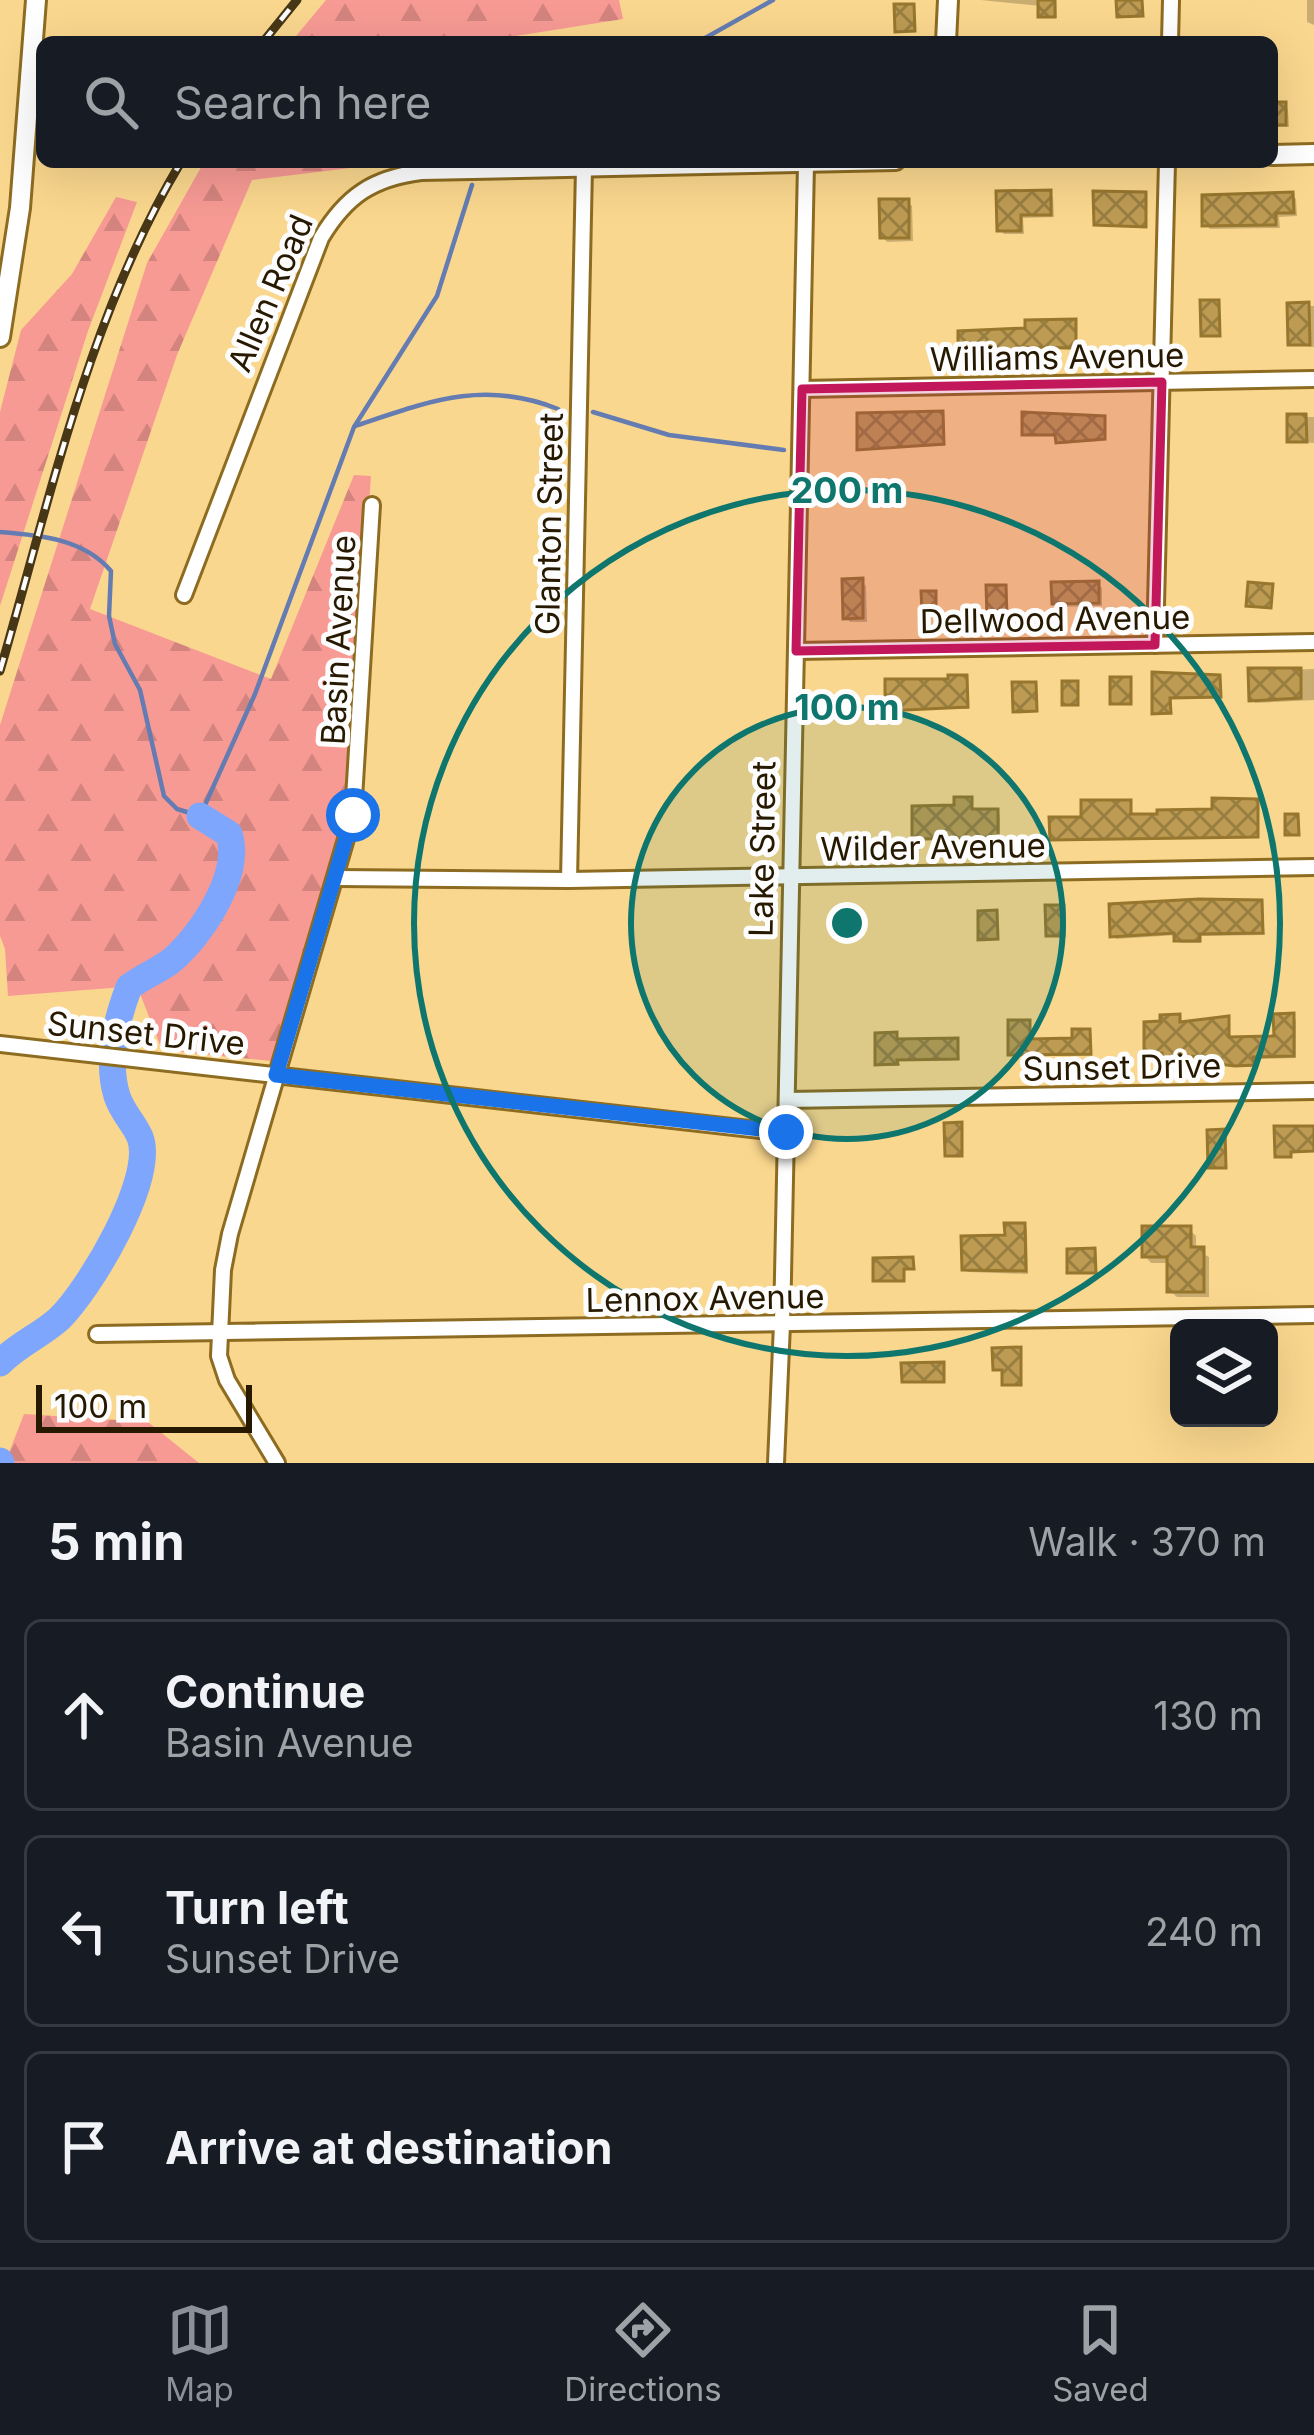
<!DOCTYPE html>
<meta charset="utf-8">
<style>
body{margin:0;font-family:Inter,sans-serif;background:#20242c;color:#f1f3f6}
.controls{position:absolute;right:36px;bottom:36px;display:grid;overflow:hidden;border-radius:18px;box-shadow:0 12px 48px #0002}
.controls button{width:108px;height:108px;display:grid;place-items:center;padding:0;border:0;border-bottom:3px solid #363941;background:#171b24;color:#f1f3f6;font:60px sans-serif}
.scale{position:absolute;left:36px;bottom:30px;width:216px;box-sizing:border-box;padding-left:12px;border:6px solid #261900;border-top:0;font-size:33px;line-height:42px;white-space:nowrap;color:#261900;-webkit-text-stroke:9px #fdfdfd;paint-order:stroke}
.stop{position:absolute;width:36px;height:36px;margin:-27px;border:9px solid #1a73e8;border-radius:50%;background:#fff}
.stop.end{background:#1a73e8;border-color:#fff;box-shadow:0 3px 12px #0008}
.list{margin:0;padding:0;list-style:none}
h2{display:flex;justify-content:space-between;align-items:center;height:156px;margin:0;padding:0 48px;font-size:51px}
h2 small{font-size:39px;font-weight:400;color:#9ea1a6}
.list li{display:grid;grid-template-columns:78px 1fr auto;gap:36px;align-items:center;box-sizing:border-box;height:192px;margin:0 24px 24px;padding:0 24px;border:3px solid #363941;border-radius:18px}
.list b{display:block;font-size:45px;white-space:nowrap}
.list p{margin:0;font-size:39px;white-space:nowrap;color:#9ea1a6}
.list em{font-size:39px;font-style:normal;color:#9ea1a6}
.icon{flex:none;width:66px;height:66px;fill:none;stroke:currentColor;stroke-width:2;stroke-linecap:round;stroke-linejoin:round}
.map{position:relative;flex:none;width:1314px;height:1463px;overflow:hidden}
.search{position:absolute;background:#171b24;box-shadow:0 12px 48px #0002;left:36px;right:36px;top:36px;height:132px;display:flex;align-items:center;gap:30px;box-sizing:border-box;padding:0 42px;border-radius:18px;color:#9ea1a6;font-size:45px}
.sheet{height:804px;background:#171b24}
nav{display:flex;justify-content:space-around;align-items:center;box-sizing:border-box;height:168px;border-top:3px solid #363941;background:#171b24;font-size:33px;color:#9ea1a6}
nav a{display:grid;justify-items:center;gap:6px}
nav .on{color:#8c9099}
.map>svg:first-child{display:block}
</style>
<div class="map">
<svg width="1314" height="1463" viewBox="0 0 1314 1463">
<defs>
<pattern id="forest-firs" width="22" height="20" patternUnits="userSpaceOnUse" patternTransform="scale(3)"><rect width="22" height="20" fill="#f79a94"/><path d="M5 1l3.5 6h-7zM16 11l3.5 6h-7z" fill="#d4847e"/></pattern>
<pattern id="building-cross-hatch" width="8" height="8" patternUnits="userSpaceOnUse" patternTransform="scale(3)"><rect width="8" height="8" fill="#bd9b53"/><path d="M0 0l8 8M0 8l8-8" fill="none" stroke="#997e42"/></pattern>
</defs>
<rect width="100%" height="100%" fill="#fad78e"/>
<!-- forest -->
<g fill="url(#forest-firs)">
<path d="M326,0h293l4,19 -144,23h-188z"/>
<path d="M204,162h196l-148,18 -75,175 -87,254 181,70 83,-204 17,1 -22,313 -29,118 -49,154 -109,-11 -25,-64 -129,10 -3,-47 -5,-13v-211l147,-462z"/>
<path d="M116,197l21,5 -49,129 -88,275v-194l21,-82 51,-56z"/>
<path d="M24,1414l124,8 51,41h-194z"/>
</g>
<!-- shadow -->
<g fill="#0003">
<path d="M981,0h96h-21l1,18h-14l-2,-12z"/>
<path d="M1307,0h7v25l-7,-3z"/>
<path d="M1272,105l16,4 1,18h-17z"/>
<path d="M1049,194l4,3 1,20 -31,1 1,16h-20l-4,-4z"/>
<path d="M1292,195l4,4 1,17 -18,1 1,11 -70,1 -5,-5z"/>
<path d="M908,202l4,4 1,35 -26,1 -4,-5z"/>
<path d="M1290,306h24v41l-23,-3z"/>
<path d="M1075,322l3,28 -61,-2v11h-16l-3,-9 -37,-1z"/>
<path d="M942,414l3,32 -85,2z"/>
<path d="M1290,417h24v26l-24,-2z"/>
<path d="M1103,419l3,21 -45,4 -3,-8 -33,-2z"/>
<path d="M861,581l5,5 1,36h-17l-4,-5z"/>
<path d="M1098,584l4,4v18l-43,1 -4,-5z"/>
<path d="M1314,669v31l-59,3 -3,-3 -1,-29z"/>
<path d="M1155,675l64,3 3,20 -50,1v16h-14z"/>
<path d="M966,678l3,31h-81l63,-27z"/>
<path d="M970,800l4,12h22l4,3v24l-81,2 -4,-3z"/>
<path d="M1256,802l3,36 -206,1 31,-19 46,-17 2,14 83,-5z"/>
<path d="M1261,903l4,32 -64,1v7h-21l-3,-8 -61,4 -3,-3z"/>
<path d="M1292,1016l4,4v38l-40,1v8l-40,-2 -4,-7 -43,1 -22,-7 32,-35 3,8 46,-6 3,21 46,-1z"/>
<path d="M1029,1023l3,19 43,-1 14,-9 3,24h-78l-3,-2z"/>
<path d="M896,1035l2,7 59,-1 3,19 -61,1v5h-18l-3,-2z"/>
<path d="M1024,1226l3,4 1,44 -60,-2 -3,-3z"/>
<path d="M1189,1229l7,7v14l13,7v40h-32l-7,-6v-28h-19l-6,-7z"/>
</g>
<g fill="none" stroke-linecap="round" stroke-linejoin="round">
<!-- stream -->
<g stroke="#647cb1" stroke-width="4.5">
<path d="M698,42l75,-42"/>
<path d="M593,412l76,23 115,15"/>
<path d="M355,426c72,-24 128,-47 203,-17"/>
<path d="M0,532c40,3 84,7 111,39l-2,45 6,28 25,46 24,106 13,13 23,7 55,-122 99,-267 83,-131 35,-111"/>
</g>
<!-- river -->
<g stroke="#7fa6fd" stroke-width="27">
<path d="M0,1363c17,-18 40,-27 59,-44 30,-29 97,-140 81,-182 -6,-14 -18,-25 -23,-41 -11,-35 -1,-75 12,-109 13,-10 29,-16 42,-26 31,-26 71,-87 58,-127l-29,-18"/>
<path d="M0,1461l1,2"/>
</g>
</g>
<!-- building -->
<g fill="url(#building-cross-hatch)" stroke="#97772d" stroke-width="3">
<rect x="1038" y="0" width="17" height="17"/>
<path d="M1116,0h26l1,16 -26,1z"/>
<path d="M894,4h20l1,27 -20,1z"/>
<rect x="1272" y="102" width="14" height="23"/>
<path d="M1051,190v25h-30v16h-24l-1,-40z"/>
<path d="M1093,191l53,1v35l-52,-2z"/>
<path d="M1293,192l1,21h-18v12l-74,1v-31z"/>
<path d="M879,199h30v39h-29z"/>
<path d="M1200,300h19l1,36h-19z"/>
<path d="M1309,302l1,43h-22l-1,-42z"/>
<path d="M1076,319v29l-60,-1v11h-21v-9l-37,1v-19l67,-3v-8z"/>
<path d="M943,411l1,33 -87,6v-37z"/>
<path d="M1022,412l83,4v23l-49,4 -1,-8h-33z"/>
<path d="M1287,414h19l1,28h-20z"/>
<path d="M863,578v40l-20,1 -1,-40z"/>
<path d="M1099,581v22l-47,1 -1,-22z"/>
<path d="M1248,582l25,2 -2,24 -25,-2z"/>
<path d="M986,585h20l1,32 -20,1z"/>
<path d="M921,591h15v22h-14z"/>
<path d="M1248,668h53v30l-52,3z"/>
<path d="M1152,672l68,3 1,22 -51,1 1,15 -19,1z"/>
<path d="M948,675h19l1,32 -83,4v-32h63z"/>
<rect x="1110" y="677" width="21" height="27"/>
<rect x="1062" y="681" width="16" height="24"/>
<path d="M1012,682h24l1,29 -24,1z"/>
<path d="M954,797h18v12h26v28l-86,2v-33l42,-1z"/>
<path d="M1212,798l46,1v38l-208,3 -1,-23h32v-17h50v14h26v-4l55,-1z"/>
<path d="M1285,814h13l1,21h-14z"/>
<path d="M1199,899l63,1 1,33 -63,1v7h-26v-8l-64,4 -1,-33z"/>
<path d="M1045,905h19v31h-18z"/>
<path d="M997,910l1,29 -20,1v-29z"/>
<path d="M1294,1013v43l-41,1 1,8 -19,1 -26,-3v-7l-47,1v-4h-18v-31l16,-1v-6l20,-1v8l49,-6v21l45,-1 -1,-22z"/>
<path d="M1008,1020h22v19l42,-1v-9h18l1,25 -83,1z"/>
<path d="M897,1032v7l61,-1v21l-61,1 1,4 -23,1v-32z"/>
<path d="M962,1122v34h-17l-1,-33z"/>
<path d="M1274,1126h40v25l-23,1v5h-16z"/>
<path d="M1225,1129l1,39h-18l-1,-38z"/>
<path d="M1004,1223h21l1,48 -64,-1 -1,-34 44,-1z"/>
<path d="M1142,1226h49v21h13v45h-37v-35h-25z"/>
<path d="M1095,1248l1,25h-29v-24z"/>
<path d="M913,1257l1,12h-10v12h-31v-23z"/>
<path d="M1021,1347v38h-19v-15h-9l-1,-22z"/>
<path d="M944,1362v20h-42l-1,-19z"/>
</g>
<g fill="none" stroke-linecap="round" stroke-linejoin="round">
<!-- street casing -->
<g stroke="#8d6c21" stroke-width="20">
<g id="street">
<path d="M1170,42l1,-42"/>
<path d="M802,389l512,-10"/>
<path d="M184,595l137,-357c25,-42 52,-60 100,-66l475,-10"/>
<path d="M1155,645l12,-483"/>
<path d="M796,651l518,-9"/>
<path d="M337,878l232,2 745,-13"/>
<path d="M569,880l15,-712"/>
<path d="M0,1044l786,89"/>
<path d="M787,1100l527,-9"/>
<path d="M97,1334l1217,-19"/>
<path d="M277,1463l-50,-83 -8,-24 4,-86 7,-36 123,-419 19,-310"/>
<path d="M776,1463l6,-139 24,-1160"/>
</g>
</g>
<!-- secondary casing -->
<g stroke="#8d6c21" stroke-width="24">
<g id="secondary">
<path d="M946,42l2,-42"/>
<path d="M1272,155l42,-1"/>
<path d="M0,337l20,-129 16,-208"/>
</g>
</g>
<!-- street -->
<use href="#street" stroke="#fff" stroke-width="14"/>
<!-- secondary -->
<use href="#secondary" stroke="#fff" stroke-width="18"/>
<!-- rail casing -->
<g stroke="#483716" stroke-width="9">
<g id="rail">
<path d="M263,42l34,-42"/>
<path d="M0,671c50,-171 88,-354 181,-509"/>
</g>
</g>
<!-- rail -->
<use href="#rail" stroke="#fdfdfd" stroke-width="4.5" stroke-dasharray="14" stroke-linecap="butt"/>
</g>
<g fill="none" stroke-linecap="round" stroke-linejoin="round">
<!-- route -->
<path stroke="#1a73e8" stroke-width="15" d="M353,815l-77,260 510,57"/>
</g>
<!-- marked area -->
<path fill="#c2185b" fill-opacity="0.2" stroke="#c2185b" stroke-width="9" stroke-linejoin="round" d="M1162,382l-7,263 -359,6 6,-262z"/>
<!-- distance rings -->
<circle cx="847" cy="923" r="216" fill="#0f766e" fill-opacity=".12"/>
<g fill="none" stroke="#0f766e" stroke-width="6">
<circle cx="847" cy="923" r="216"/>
<circle cx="847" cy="923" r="433"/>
</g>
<g text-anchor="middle" stroke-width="10" stroke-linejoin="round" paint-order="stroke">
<!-- street labels -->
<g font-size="33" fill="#261900" stroke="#fdfdfd">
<text transform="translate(270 293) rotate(-67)" y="12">Allen Road</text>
<text transform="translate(1057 357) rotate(-1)" y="12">Williams Avenue</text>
<text transform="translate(549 524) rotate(-89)" y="12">Glanton Street</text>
<text transform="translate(1055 619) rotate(-1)" y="12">Dellwood Avenue</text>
<text transform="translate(338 640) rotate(-87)" y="12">Basin Avenue</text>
<text transform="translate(933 847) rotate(-1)" y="12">Wilder Avenue</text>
<text transform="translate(762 849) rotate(-89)" y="12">Lake Street</text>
<text transform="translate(146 1033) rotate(6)" y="12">Sunset Drive</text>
<text transform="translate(1122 1067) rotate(-1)" y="12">Sunset Drive</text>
<text transform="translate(705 1298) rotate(-1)" y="12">Lennox Avenue</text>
</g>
</g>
<circle cx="847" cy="923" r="18" fill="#0f766e" stroke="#fdfdfd" stroke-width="6"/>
<g font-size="36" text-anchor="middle" font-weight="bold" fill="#0f766e" stroke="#fdfdfd" stroke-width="10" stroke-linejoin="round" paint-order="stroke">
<text x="847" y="503">200 m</text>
<text x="847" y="720">100 m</text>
</g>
</svg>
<div class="controls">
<button><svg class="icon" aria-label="layers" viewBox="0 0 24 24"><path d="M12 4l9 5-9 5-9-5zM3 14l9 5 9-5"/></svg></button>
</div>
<div class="scale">100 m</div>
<div class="stop" style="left:353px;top:815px"></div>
<div class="stop end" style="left:786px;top:1132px"></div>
<div class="search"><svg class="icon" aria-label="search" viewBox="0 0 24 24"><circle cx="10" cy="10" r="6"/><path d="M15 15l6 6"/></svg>Search here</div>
</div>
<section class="sheet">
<h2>5 min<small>Walk · 370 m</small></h2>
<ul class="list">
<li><svg class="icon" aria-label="ahead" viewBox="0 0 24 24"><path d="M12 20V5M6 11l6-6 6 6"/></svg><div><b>Continue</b><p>Basin Avenue</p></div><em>130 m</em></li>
<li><svg class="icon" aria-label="left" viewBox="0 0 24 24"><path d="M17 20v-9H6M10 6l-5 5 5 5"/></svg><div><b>Turn left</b><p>Sunset Drive</p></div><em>240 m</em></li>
<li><svg class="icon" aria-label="arrive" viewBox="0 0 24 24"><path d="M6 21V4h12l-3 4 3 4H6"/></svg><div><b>Arrive at destination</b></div></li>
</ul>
</section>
<nav>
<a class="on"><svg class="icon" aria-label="map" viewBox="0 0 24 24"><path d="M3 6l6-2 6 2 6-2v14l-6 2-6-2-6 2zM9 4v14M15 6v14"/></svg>Map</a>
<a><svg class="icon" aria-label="directions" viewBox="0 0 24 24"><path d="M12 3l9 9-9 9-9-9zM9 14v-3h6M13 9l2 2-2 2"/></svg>Directions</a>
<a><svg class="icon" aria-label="saved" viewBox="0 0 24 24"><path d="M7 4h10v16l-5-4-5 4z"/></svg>Saved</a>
</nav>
